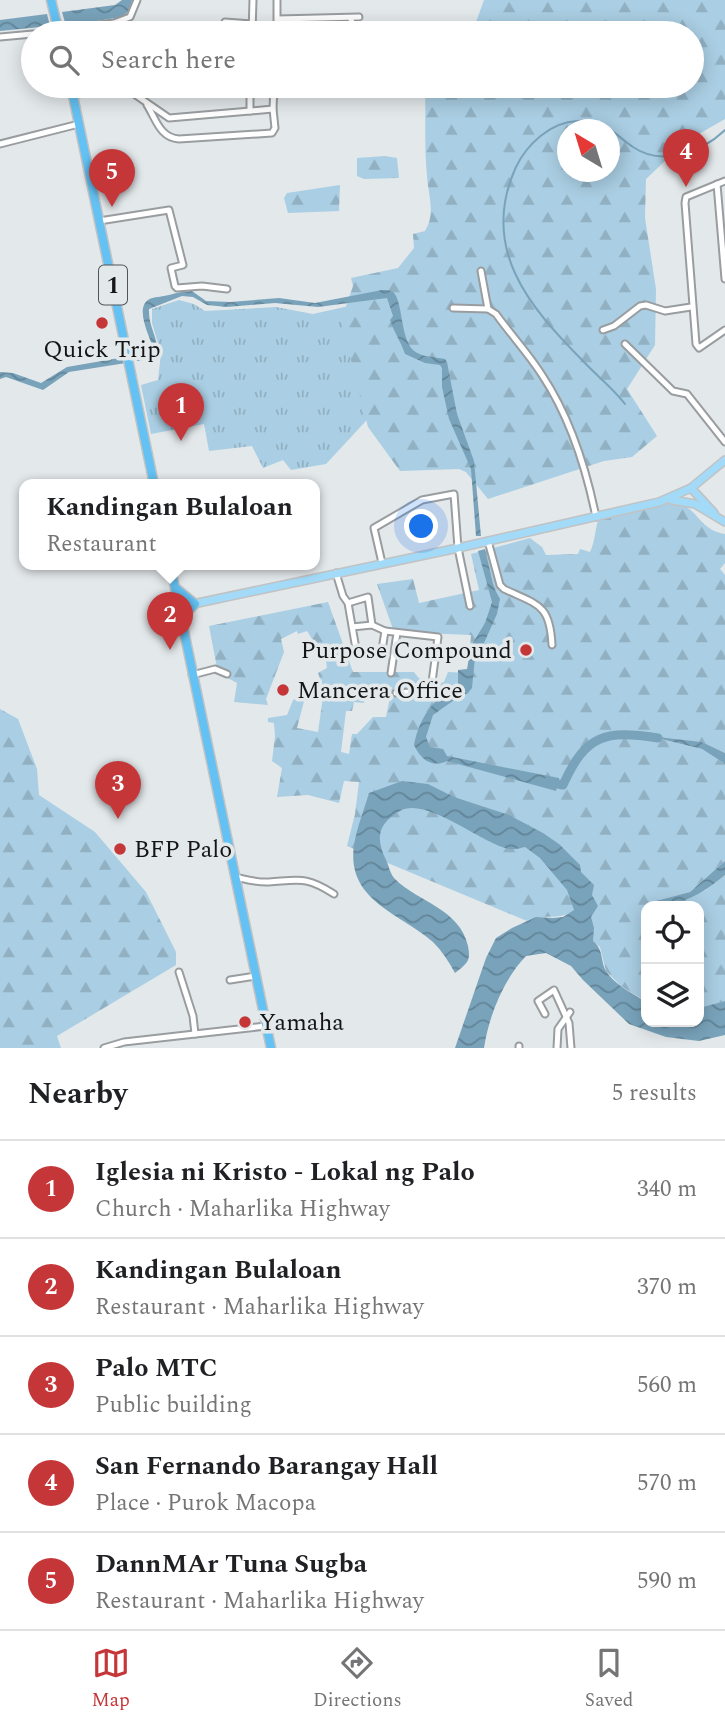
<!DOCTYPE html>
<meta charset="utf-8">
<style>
body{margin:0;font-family:Spectral,serif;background:#f6f6f6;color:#202124}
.controls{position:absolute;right:21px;bottom:21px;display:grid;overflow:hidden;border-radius:14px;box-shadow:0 4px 18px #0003}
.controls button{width:63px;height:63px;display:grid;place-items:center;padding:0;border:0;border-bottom:2px solid #e0e0e0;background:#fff;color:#202124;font:35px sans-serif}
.compass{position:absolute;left:557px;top:119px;width:63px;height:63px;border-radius:50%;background:#fff;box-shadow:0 4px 18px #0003;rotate:322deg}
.you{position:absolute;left:422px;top:527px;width:24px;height:24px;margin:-18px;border:5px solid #fff;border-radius:50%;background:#1a73e8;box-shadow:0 0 0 10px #1a73e833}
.badge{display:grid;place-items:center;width:46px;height:46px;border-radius:50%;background:#c53639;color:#fff;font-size:23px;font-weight:700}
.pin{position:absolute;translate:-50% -58px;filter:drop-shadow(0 2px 4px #0008)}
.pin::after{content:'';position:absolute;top:37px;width:24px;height:21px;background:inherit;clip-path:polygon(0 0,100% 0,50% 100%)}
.popup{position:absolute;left:19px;top:479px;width:301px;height:91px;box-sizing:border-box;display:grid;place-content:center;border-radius:14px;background:#fff;filter:drop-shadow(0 2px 5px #0005);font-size:23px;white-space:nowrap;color:#757577}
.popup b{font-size:26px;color:#202124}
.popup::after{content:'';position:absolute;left:50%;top:100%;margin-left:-14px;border:14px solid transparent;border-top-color:#fff}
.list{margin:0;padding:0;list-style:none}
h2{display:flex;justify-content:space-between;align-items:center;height:91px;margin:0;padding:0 28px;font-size:30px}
h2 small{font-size:23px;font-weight:400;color:#757577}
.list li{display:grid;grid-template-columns:46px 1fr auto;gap:21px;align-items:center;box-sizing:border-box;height:98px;padding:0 28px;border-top:2px solid #e0e0e0}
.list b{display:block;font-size:26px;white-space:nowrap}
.list p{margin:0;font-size:23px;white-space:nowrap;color:#757577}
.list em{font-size:23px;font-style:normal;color:#757577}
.icon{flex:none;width:38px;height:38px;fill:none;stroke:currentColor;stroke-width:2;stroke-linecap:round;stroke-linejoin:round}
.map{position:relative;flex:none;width:725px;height:1048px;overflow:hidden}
.search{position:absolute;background:#fff;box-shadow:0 4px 18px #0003;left:21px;right:21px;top:21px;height:77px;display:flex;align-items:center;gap:18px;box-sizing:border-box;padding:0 24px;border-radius:38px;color:#757577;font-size:26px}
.sheet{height:581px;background:#fff}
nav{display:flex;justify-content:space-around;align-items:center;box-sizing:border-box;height:98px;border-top:2px solid #e0e0e0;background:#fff;font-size:19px;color:#757577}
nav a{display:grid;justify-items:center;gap:4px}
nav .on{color:#c53639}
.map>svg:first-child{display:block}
</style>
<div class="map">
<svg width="725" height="1048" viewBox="0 0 725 1048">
<defs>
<pattern id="grass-tufts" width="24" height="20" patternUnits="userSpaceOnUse" patternTransform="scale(1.75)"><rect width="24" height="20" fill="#aacee3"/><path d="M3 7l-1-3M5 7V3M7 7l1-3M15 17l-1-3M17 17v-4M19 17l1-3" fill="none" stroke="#91b0c2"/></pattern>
<pattern id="forest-firs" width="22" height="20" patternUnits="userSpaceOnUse" patternTransform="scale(1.75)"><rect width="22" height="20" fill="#aacee3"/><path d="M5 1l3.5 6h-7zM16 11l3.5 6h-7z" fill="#91b0c2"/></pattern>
<pattern id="water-waves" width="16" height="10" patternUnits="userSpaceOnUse" patternTransform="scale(1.75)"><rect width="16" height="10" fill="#79a3bb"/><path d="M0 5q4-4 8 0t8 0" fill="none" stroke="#628497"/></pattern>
</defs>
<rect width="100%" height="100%" fill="#e3e8eb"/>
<!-- grass -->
<path fill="url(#grass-tufts)" d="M179,300l15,4 11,7 71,-4 37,7 36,-8 28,103 -51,55 -35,6 -8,-10 -20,8 -11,-22 -43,5 -5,-27 -53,10 -10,-49 17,-5 3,-27 -9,-30v-14z"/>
<!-- forest -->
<g fill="url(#forest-firs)" fill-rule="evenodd">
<path d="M484,0h241v119l-40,23 -39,37 -1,39 11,71 -1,56 -28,44 30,47 -25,21 -28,4 -116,38 -22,-27 -7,-3 -59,2 -32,-44 -27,-106 12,-35 -2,-8 47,-10 16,-20 -1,-14 12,-3c11,-17 3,-37 2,-55 -3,-30 -1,-61 -2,-90h267v-53h-220zM568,130h42v42h-42z"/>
<path d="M385,156l12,2 2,20 -35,1 -7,-3v-18z"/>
<path d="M340,185l-1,26 -51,2 -4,-15 3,-5z"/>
<path d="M674,502c24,4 24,28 51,32v29l-5,6 5,6v178l-23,-11 -47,-4 47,11 23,15v97l-35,31 -38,10 -8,8 -2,89 -21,-13 -15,-15 -6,-24 -7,-5 -18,-31c-20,10 -31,2 -48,10l-180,-75 8,-32 4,-32 -15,-1 -5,22 -31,-8 -31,2 5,-29 -10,-7 3,-25 -1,-13 -6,-1v-4l19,-3 6,-15 13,-6 -9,34 21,4 6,-42 -6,-17 9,-5 -1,-7 -19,-30 -9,3 -1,-3 -16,8 3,13 -18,47 2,6 -34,-3 3,-19 -19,-10 -9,-47 119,-24 25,70h61c7,11 18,14 30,10l4,-10 20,1 3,-38 -77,-3 -17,-48 36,-5 6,24 60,-13 -8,-36 59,-16 12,9 4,8 32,-1 2,-5 10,3c5,-11 5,-21 8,-32zM369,685l23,2 -6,30h-13l-16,17h-5l-3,20 -8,-2 5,-41h6l2,-9 10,1z"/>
<path d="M0,709l18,10 19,50 2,26 56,37 51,60 30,60v13l-119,71 4,12h-61z"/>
<path d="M725,875v126l-26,7v-102h-32l39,-16z"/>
</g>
<!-- water -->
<g fill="url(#water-waves)">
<path d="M122,0h10c-1,9 -4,13 -11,17l-55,9 -4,-14 53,-7z"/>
<path d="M47,14l3,12 -50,5v-11z"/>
<path d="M382,290c4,0 8,0 11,2 10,8 7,45 20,58 7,7 22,7 32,9l2,3 10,52 17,47 7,75h-5l-5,-67 -22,-50 -7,-32v-19l-2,-3 -15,-2 -20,-9c-4,-12 -11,-22 -15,-34l3,-4 -6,-18 -69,9 -43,-4 -48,4 -20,-2 -14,-8 -11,-1 -33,13c-1,19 11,30 8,48l-20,4 -1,-4 18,-5c-2,-12 -20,-42 -6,-52 4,-3 11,-3 16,-4 10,-2 18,-5 28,-5l14,10 24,1 49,-4 36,5z"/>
<path d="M125,357l1,6 -57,9 -26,18 -37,-13 -6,2v-7l13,1 28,10 26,-16z"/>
<path d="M485,549l9,39 6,11 -3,15 -13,29 -9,14 -3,31 -4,5 -11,5 -24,17 -7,22 4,10 13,2 4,7 112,22 -3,13 -109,-30c-15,7 -26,-1 -33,-16 5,-26 19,-48 44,-59v-16l9,-1 4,-23 14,-23 7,-21 -14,-51z"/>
<path d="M648,736l54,6 23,11v11l-23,-15z"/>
<path d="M402,781l26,3 26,13 55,18 34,18 16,11 21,21 1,7 13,13 -2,10 6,11 -7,11 3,11 -1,13c11,9 7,19 13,30 7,12 24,21 35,28 3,-22 -4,-76 5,-92v115h53v-14l26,-7v34l-26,6 -33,-4 -37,-13 -46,-44 -12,-14 -25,-13 -20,3c-23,24 -37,60 -42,92h-29l31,-90 10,-20 16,-10 24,-11 17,1 10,-1 11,-7 -7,-20 -27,-32 -15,-11c-5,1 -11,3 -16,2 -27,-5 -83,-53 -109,-38 -22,13 -25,26 -14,49 3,6 4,14 9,19 23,23 65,30 73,67 1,6 2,11 -1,16 -3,4 -8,8 -12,11 -6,-11 -13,-22 -22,-31 -33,-29 -87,-41 -79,-97 3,-18 10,-35 15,-52z"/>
<path d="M725,861v14c-25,21 -45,31 -78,31l5,-4 38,-10z"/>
</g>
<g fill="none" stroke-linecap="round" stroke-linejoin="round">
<!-- stream -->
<path stroke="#79a3bb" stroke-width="2" d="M625,404c-12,-16 -27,-27 -41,-42 -55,-55 -105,-114 -68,-195 11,-23 35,-45 61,-46 30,-2 35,12 56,26 29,20 69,5 92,-17"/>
<!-- river -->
<path stroke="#79a3bb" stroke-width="9" d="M547,782l16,3c23,-51 42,-55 95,-47"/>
<!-- minor casing -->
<g stroke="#999da0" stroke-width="9">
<g id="minor">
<path d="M351,18l2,15"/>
<path d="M278,19l81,-2"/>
<path d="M225,22l27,2"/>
<path d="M38,33l76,-10 16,-6 7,-17"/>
<path d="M252,33l1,-33"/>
<path d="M277,33v-33"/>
<path d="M0,37l33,-3"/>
<path d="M119,86l4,4 5,-4"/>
<path d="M127,89l42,29 104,-9 1,-23"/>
<path d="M73,95l42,-9"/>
<path d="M147,105c9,14 13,33 32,34l93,-6 3,-5 -2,-19"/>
<path d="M250,111v-25"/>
<path d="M0,144l79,-20"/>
<path d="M725,181l-39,16 -1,6 11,141 3,4 26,-18"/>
<path d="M717,184l8,95"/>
<path d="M99,221l70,-11 14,55 -12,3 4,18 2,2 25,-2 25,3"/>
<path d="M481,271l7,38 8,5c15,21 32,39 46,61 28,42 44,93 54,142"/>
<path d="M453,308l35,1"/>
<path d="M603,330l11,-4 26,-20 6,-1 19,6 26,-4"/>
<path d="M625,344l48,47 14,3 38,48"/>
<path d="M488,541l12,44 4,4c34,16 46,15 48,56"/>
<path d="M382,563l-8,-35 48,-28 32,-6 4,54 12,58"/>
<path d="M336,573l7,23 5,7 8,46 25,7 4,-25 -13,-6 -20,2"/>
<path d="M348,603l20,-6 4,28"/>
<path d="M385,631l53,6 -6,45c-7,11 -23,10 -36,11"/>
<path d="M391,673l6,-40"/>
<path d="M192,675l23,-6 12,5"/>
<path d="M235,877c10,2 23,6 34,5 31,-2 37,-6 65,12"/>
<path d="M179,972l14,44 2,18"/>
<path d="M230,980l26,-4"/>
<path d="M545,1014l-7,-13 16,-11 15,33 2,25"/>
<path d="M519,1046v2"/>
<path d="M104,1048l20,-6 142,-16"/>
<path d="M557,1048l1,-19 12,-17"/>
</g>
</g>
<!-- major casing -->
<g stroke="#c2c2c2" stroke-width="10">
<g id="major">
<path d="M691,488l23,25"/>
<path d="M672,500l23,4 30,18"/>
<path d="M179,607l279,-59 201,-46 32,-14 34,-28"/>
</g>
</g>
<!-- highway casing -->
<g stroke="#c2c2c2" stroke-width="11">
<g id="highway">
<path d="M51,0l8,33"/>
<path d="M71,86l83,398"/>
<path d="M170,564l101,484"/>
<path d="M177,589l18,15 -7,7 -6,10"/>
</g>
</g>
<!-- minor -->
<use href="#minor" stroke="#fff" stroke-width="5"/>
<!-- major -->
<use href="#major" stroke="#a2daf8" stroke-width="7"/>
<!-- highway -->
<use href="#highway" stroke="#64c1f3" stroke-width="8"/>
</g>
<!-- markers -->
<g fill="#c53639" stroke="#e3e8eb" stroke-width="2.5">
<circle cx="102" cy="323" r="7"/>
<circle cx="526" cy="650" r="7"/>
<circle cx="283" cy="690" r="7"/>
<circle cx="120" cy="849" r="7"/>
<circle cx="245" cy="1022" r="7"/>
</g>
<g text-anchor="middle" stroke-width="7" stroke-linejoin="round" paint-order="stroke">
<!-- shield labels -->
<rect fill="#e3e8eb" stroke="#525456" stroke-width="2" x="99" y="265.5" width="28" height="39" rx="5"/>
<g font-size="23" font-weight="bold" fill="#141516">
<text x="113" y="293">1</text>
</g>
<!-- poi labels -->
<g font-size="24" fill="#141516" stroke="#e3e8eb" text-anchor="start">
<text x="102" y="357" text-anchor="middle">Quick Trip</text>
<text x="512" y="658" text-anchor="end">Purpose Compound</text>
<text x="297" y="698">Mancera Office</text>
<text x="134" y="857">BFP Palo</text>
<text x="259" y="1030">Yamaha</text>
</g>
</g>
</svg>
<div class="controls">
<button><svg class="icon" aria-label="locate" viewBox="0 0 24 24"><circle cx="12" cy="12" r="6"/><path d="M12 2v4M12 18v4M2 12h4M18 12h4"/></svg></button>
<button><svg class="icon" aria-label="layers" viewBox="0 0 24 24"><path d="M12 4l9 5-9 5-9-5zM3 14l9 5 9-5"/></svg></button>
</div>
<svg class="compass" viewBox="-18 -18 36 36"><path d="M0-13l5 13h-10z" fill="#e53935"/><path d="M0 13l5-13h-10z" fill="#757577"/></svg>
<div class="you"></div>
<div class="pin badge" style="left:181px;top:441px">1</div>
<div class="pin badge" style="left:170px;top:650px">2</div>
<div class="popup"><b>Kandingan Bulaloan</b>Restaurant</div>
<div class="pin badge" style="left:118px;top:819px">3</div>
<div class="pin badge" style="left:686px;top:187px">4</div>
<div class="pin badge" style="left:112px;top:207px">5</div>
<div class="search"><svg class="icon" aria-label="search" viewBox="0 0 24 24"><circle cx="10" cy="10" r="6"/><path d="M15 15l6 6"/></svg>Search here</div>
</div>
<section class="sheet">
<h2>Nearby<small>5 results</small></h2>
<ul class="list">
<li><span class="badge">1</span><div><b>Iglesia ni Kristo - Lokal ng Palo</b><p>Church · Maharlika Highway</p></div><em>340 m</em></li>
<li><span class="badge">2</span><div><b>Kandingan Bulaloan</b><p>Restaurant · Maharlika Highway</p></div><em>370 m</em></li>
<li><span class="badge">3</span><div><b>Palo MTC</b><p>Public building</p></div><em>560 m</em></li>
<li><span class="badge">4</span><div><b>San Fernando Barangay Hall</b><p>Place · Purok Macopa</p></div><em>570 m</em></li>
<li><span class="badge">5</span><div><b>DannMAr Tuna Sugba</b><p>Restaurant · Maharlika Highway</p></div><em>590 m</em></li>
</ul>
</section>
<nav>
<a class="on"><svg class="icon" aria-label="map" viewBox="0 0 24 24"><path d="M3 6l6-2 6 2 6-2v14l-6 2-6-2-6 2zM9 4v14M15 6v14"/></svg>Map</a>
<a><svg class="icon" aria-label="directions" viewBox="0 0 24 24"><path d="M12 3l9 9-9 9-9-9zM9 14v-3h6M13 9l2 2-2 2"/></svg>Directions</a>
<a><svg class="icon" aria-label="saved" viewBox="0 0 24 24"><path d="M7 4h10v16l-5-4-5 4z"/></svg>Saved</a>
</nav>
